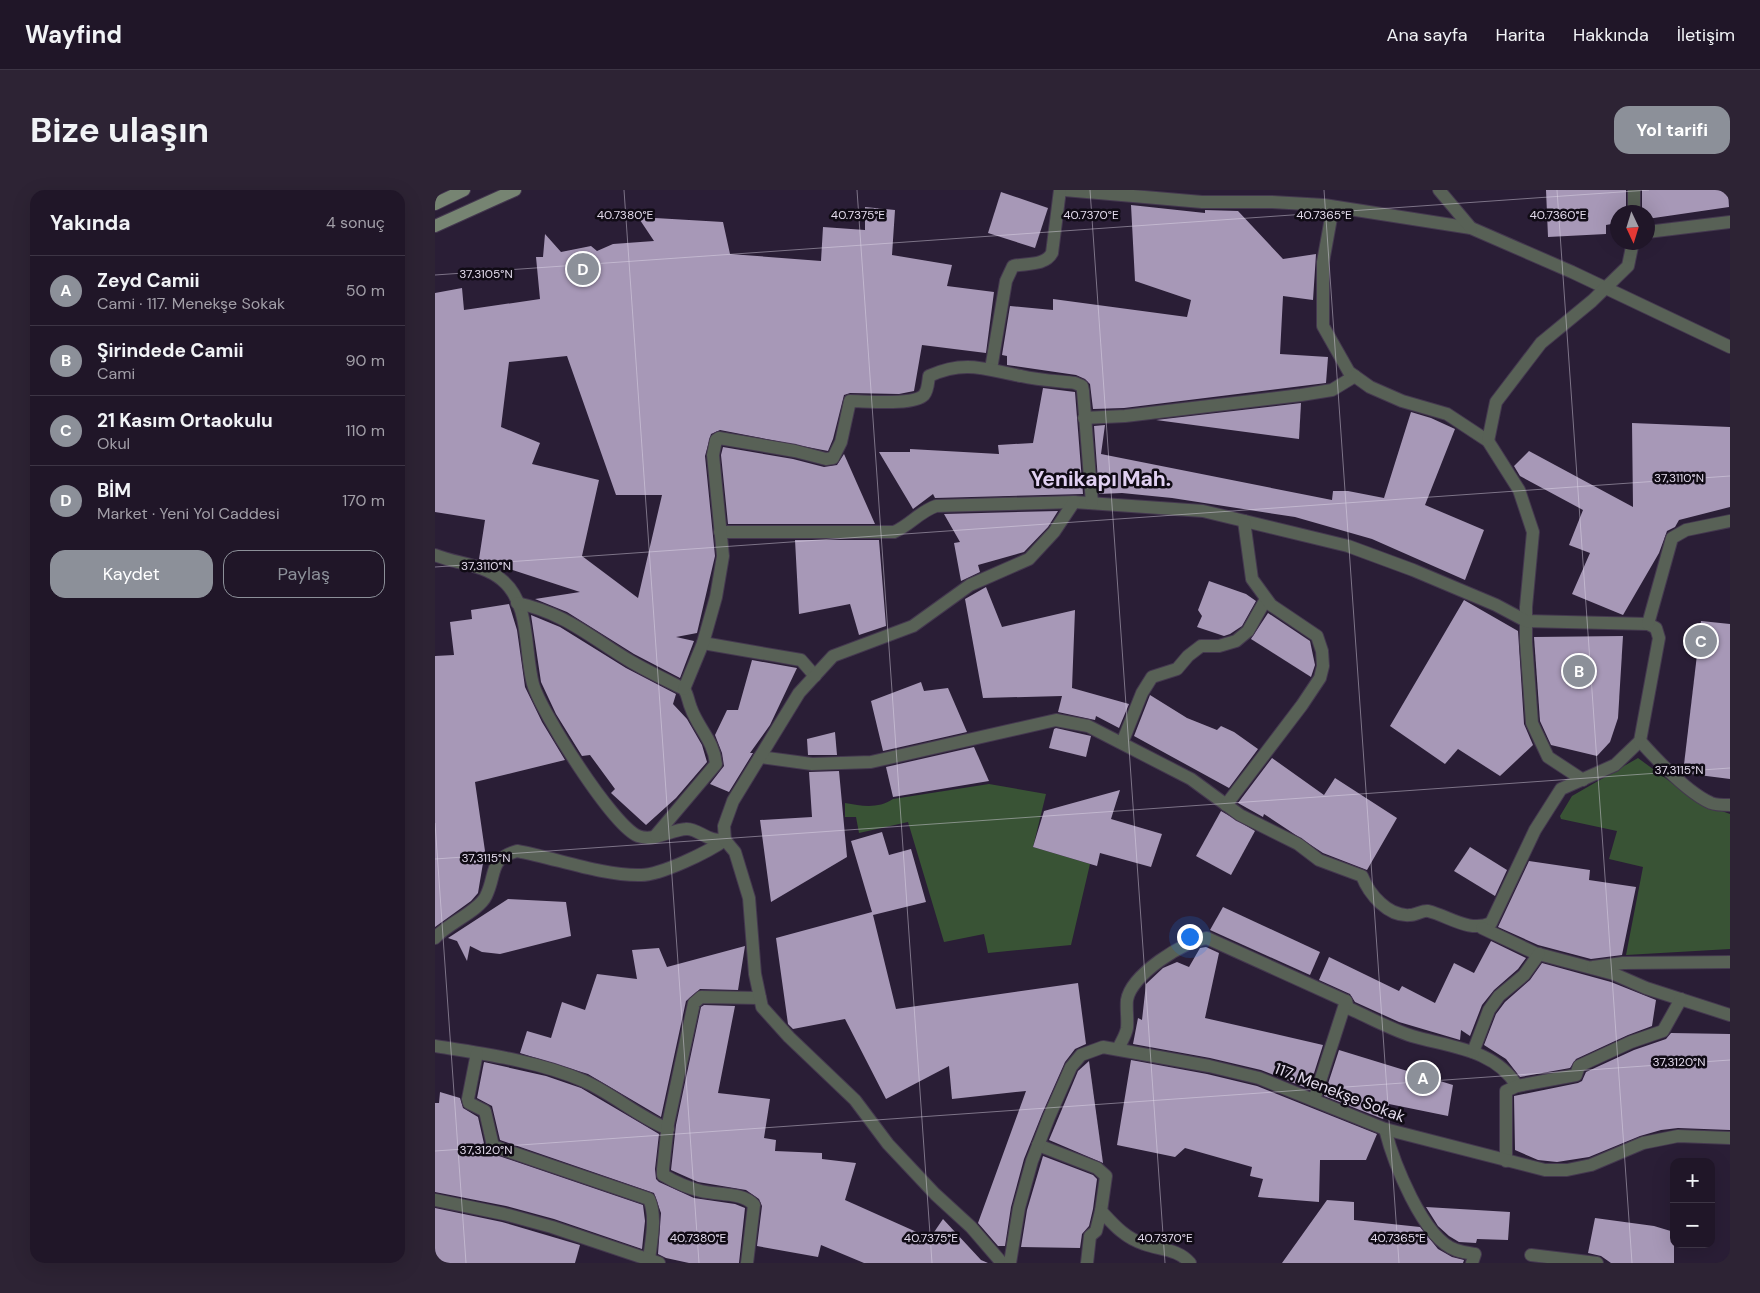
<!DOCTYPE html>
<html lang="tr">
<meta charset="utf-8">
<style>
body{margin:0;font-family:"DM Sans",sans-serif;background:#2d2334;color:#f1f3f6}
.controls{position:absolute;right:15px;bottom:15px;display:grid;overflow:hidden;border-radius:10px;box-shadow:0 5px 20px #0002}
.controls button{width:45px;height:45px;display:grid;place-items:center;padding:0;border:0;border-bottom:1px solid #3d3545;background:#201628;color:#f1f3f6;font:25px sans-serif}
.compass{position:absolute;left:1175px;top:15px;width:45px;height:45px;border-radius:50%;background:#201628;box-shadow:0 5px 20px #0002;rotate:176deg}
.you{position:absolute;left:754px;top:746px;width:18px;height:18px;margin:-12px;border:4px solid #fff;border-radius:50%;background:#1a73e8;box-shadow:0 0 0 8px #1a73e833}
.badge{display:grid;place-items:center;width:32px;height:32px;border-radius:50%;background:#8c9099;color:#fff;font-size:16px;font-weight:700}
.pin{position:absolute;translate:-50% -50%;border:2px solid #fff;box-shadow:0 1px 5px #0006}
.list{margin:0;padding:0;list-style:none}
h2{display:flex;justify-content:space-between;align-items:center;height:65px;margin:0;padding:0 20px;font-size:21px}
h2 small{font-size:16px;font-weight:400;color:#a29fa8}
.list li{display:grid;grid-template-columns:32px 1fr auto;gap:15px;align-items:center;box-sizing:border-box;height:70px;padding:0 20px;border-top:1px solid #3d3545}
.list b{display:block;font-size:19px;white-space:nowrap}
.list p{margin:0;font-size:16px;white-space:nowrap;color:#a29fa8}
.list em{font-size:16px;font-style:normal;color:#a29fa8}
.actions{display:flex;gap:10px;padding:15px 20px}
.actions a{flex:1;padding:11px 0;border:1px solid #8c9099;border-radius:15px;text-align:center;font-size:18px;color:#8c9099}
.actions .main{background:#8c9099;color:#fff}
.map{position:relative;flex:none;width:1295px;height:1073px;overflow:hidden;border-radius:15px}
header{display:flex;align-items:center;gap:30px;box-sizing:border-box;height:70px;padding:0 25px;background:#201628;border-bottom:1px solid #3d3545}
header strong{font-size:24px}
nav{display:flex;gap:28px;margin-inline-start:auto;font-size:18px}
.intro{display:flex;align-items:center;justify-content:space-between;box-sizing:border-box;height:120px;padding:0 30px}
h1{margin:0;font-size:35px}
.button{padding:12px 22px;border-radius:15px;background:#8c9099;color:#fff;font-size:18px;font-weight:700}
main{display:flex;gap:30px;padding:0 30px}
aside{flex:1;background:#201628;border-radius:15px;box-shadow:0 5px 20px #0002}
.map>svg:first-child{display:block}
</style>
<header>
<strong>Wayfind</strong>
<nav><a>Ana sayfa</a><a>Harita</a><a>Hakkında</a><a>İletişim</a></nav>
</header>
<div class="intro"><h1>Bize ulaşın</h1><a class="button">Yol tarifi</a></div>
<main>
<aside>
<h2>Yakında<small>4 sonuç</small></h2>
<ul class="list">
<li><span class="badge">A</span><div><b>Zeyd Camii</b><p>Cami · 117. Menekşe Sokak</p></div><em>50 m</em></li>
<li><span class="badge">B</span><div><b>Şirindede Camii</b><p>Cami</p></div><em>90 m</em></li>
<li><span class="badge">C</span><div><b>21 Kasım Ortaokulu</b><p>Okul</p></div><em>110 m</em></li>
<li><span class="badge">D</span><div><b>BİM</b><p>Market · Yeni Yol Caddesi</p></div><em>170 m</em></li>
</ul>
<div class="actions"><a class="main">Kaydet</a><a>Paylaş</a></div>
</aside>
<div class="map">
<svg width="1295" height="1073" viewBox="0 0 1295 1073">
<rect width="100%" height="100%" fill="#2a1e36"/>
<!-- green -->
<g fill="#395335">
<path d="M1203,568l61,45 31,11v135l-104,6 17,-88 -34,-8 8,-28 -56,-12 -1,-3 12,-20z"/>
<path d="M554,594l57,10 -13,53 57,17 -19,81 -83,8 -4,-19 -40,8 -36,-120 -49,11 -3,-16h-11v-14c17,3 33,6 48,-4z"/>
</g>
<!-- building -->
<g fill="#a798b7" fill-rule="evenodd">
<path d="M1111,0h80v22h-9v11l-11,2v9l-58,3z"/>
<path d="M1207,0h86l1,17 -82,12v-7h-5z"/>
<path d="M566,2l47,16 -13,40 -47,-15z"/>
<path d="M696,15l74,8v-3l33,1 45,48 33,-5 -3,46 -30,-4 -3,58 48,3 -2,26 -202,25 -31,1 -3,-25 -5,-5 -9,-4 -69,-10v-9l-5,-1 8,-49 43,4v-11l134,18 4,-17 -56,-19z"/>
<path d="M430,17l30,3 -3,45 60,10 -5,21 47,6 -8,61 -64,-8 -8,46 -15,3 -49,-1 -6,2 -11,44 -5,12 -108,-21 -9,4 -6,22 10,100 -18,77 -21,4 18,4 -14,37 -46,-24 -67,-42 -32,-13 45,-7 -101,-33 6,-39 -50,-8v-219l27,-5 2,22 76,-11 -4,-42h7l2,-23 16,18 30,-6 6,5 16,-7 41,-3 -16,-24 85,5 7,32 91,7 2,-34 42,3zM132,166l49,139h46l-24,103 -56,-42 17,-76 -67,-16 8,-21 -39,-16 8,-65z"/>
<path d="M608,198l32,4 8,102 -148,4 -2,-4 -20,15 -34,-57h31v-3l89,5 -1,-9 35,-2z"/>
<path d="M866,213l-2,36 -143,-19z"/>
<path d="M976,222l20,6 24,11 -30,76 59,25 -19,50 -93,-41 -77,-22 -123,-19 -50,-5 -23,1 -5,-68 11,-1 -4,29 231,46 1,-9h15l36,7z"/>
<path d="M1197,233l98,4v80l-51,13 -4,7 -8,4 -8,22 -36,62 -51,-21 18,-41 -21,-8 14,-35 -63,-34 -6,-10 15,-15 104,56z"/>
<path d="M288,257l70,12 31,8 13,-2 7,-11 31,70h-147l-7,-69z"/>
<path d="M623,321l-10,16 -24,25 -46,13 2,7 -19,9 -7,-38 6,-1 -16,-28z"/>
<path d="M360,350h84l7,86 -27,9 -9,-31 -51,10z"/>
<path d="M774,391l37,13 10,7 -14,25 -12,8 -6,2 -27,-9 5,-11 -4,-6z"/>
<path d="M551,397l16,40 73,-17 -3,78 57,16 -10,24 -23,-12 -1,4 -37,-8 4,-16 -79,2 -18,-99z"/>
<path d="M1029,410l54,31 6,93 9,21 -33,31 -42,-27 -13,15 -55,-38z"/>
<path d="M74,414l8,26 8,57 17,35 23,38 -90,22 10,69 -7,42 -7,8 -36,26v-271l19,-1 -4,-33 22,-3 -1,-9z"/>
<path d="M833,423l42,28 5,24 -4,12 -60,-38z"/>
<path d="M96,425l29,12 66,41 50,26 -3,10 14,15 15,26 5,17 -31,36 -30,27 -35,-32 4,-4 -25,-34 -8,1 -26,-42 -15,-32z"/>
<path d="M1266,431l29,3v155l-47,-6z"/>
<path d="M1188,446l-5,82 -8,24 -13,14 -46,-11 -11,-24 -6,-84z"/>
<path d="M317,470l45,8 -27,57 -20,28h3l-24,39 -19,-8 14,-18 -2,-13 -7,-18 12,-25h11z"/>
<path d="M486,492l3,9 24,-3 19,44 -84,19 -12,-50z"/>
<path d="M715,505l37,23 30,12 4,-4 13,6 24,17 -29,39 -95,-52z"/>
<path d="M621,538l35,8 -5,21 -37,-9 5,-19z"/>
<path d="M400,542l2,23h-29l-1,-16z"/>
<path d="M539,557l15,34 -96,16 -7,-30z"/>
<path d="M837,568l52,37 11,-17 62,40 -30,52 -44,-17 -59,-39 -1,3 -25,-14z"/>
<path d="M404,581l8,86 -76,45 -11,-82 52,-3 -3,-45z"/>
<path d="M685,600l-9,29 51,15 -11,33 -51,-14 -3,13 -64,-19 11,-36z"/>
<path d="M786,621l34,20 -24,44 -35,-19z"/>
<path d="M447,642l7,23 22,-6 15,53 -53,13 23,94 182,-26 8,61 -11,5 -10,13 -23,52 -18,45 -13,48 -6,39h-7l-20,-23 48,-132 -74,8 -3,-33 -63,33 -41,-80 -52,10 -5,-5 -12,-86 96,-26 -21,-71z"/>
<path d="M1035,657l37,23 -12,26 -41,-25z"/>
<path d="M1094,671l61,9 -1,10 47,7 -14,68 -31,4 -53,-14 -40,-18z"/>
<path d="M73,709l58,3 5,34 -71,18 -18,-2 -12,-6 -3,15 -10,-20 -9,-3z"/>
<path d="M788,717l97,45 -10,23 -100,-45z"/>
<path d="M1056,751l35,17 -8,11 -24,21 -12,15 -12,31 -9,-6 -1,10 -61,-18 -44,-20 -5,-8 -31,-14 10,-23 70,34 3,-5 33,17 19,-40 20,10z"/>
<path d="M310,756l-7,44 -38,-1 -14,12 -25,116 -73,-43 -68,-21 7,-22 24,7 11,-36 23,8 12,-36 40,5 -5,-29 27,-2 8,19z"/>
<path d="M771,757l13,6 -14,65 118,27 -14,44 -48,-19 -51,-12 -77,-14 5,-26 4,2 4,-36 17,-16 14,-6 12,5 11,-19z"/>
<path d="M1107,773l69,19 45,18 -4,26 -24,9 -52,24 -6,9 -50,9 -14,-18 -22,-14 12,-31 9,-12 25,-22z"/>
<path d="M269,815l31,1 -17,87 52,6 -6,39 12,2 -1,11 47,2v6l34,4 -11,37 85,38 13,-19 38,41 7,3h-124l-43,-18 -3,12 -61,-11 5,-40 -3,-7 -13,-9 -48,-8 -27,-12 5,-45 25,-118z"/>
<path d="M1236,843l59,1v96l-52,-2 -17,2 -21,6 -51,21 -32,5 -19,-2 -23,-10 -1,-54 64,-13 4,-2 4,-9 48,-22 32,-11z"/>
<path d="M904,860l114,35 -5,31 -59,-12 -6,15 -59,-23z"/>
<path d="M696,870l76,14 50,12 120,48 -11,26h-46l-1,42 -61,-5 5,-18 -13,-3 2,-9 -67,-19 -10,9 -58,-12z"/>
<path d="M654,871l14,102 -54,-23 29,-69z"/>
<path d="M49,872l62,14 35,12 78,46 -4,35 1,10 3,3 35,16 41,6 10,4 -6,55h-50l-23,-5 -8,-4 3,-41 -7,-20 -154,-53 -8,-34 -15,-8z"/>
<path d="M5,902l20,6 3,10 15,9 7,31 5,5 153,52 2,16 -3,28 -88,-30 -48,-13 -71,-14v-89h4z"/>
<path d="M608,966l50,19 4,4 -4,30 -4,17 -7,8 -2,14 -59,-1 6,-37z"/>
<path d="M892,1010l27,2v18l66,7 18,22 14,8 12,3 -1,3h-181z"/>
<path d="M991,1017l84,5 -2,28 -31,-1 -1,4 -17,-1 -10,-6 -11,-10z"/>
<path d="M0,1018l67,14 78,23 -5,18h-140z"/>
<path d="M1160,1028l59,8 20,6v31h-63l-10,-7 -13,-3z"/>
</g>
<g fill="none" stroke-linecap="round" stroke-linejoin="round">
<!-- street casing -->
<g stroke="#44384f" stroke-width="14">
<g id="street">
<path d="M629,0l138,12h70l52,3 147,23 101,44 158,75"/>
<path d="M1004,0l32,38"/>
<path d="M1199,0v22"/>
<path d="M898,17l-10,55v64l26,46 21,15 32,14 45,13 41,27 31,49 14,42 -7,75v35l6,81 16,34 35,23"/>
<path d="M1212,42l83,-10"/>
<path d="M556,179l15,-88 7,-15c13,-3 32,0 39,-13l8,-63"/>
<path d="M649,228l41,-2 176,-21 31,-5 23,-14"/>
<path d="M1053,251l8,-39 45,-59 51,-42 36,-35 5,-24"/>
<path d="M285,342h174c16,-7 25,-20 42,-26l138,-4 129,9 145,35 65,24 83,35 30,16 122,3 8,4 3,10 -19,103 -25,24 -54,24 -26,41 -44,93c-22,10 -42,-7 -63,-12 -5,-1 -12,4 -18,4 -22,2 -41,-21 -48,-39l-43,-16 -21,-16 -58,-29 -49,-36 -103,-53 -32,-6 -185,42 -59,2 -52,-7"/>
<path d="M0,365c22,9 48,9 67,25 29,24 22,71 31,104 8,28 79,141 105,152 15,6 33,-6 48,-7 8,-1 17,7 24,9 5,2 11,2 15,2"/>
<path d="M82,413c48,10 73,34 113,58 17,10 36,19 54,28 4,6 4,12 7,19 7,20 23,33 25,56l-60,71"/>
<path d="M1213,434l24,-86 14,-8 44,-9"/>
<path d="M268,453l98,17 14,16"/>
<path d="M249,499l19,-46 13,-46 7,-41 -10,-101 3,-15 3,-2 76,13 31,8 7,-1 8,-16 9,-41c16,0 63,5 74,-6 4,-5 4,-12 5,-19 36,-16 55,-7 92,0 17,4 36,5 54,7l7,3 1,5 9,112"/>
<path d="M1205,551c17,19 48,52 71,62 5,2 13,2 19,2"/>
<path d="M687,553l20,-50 10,-16 25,-8 11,-13 13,-10h18l17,-5 12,-10 18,-32"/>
<path d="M791,615l76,-100 18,-27 3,-12 -1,-15 -5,-15 -46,-31 -19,-26 -8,-58"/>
<path d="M1047,738l53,25 79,21 32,14 84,27"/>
<path d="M0,748c12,-14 44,-27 51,-42 11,-22 2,-37 31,-45 39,7 85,25 124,24 20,0 67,-23 84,-35"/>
<path d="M1158,777l30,-4 107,-1"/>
<path d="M0,856c50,8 103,15 149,35 29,13 53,35 84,48"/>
<path d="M683,859c3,-7 8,-14 9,-21 1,-9 -1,-19 0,-28 4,-25 56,-59 80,-62l139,63 2,7c21,9 42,21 64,28 37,11 83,13 105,50"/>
<path d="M1038,862l16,-42 10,-14 25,-21 15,-21"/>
<path d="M42,863l-9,46 1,4 16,8 8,35 156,53c8,18 2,42 0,61"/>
<path d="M879,910l32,-99"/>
<path d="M950,939c8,32 38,110 71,121 6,2 13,3 19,4l-3,9"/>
<path d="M603,955l59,23 9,8 -5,35 -5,20 -6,5 -3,27"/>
<path d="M1071,971v-70l11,-5 59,-11 3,-9 52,-24 32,-11 18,-32"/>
<path d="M0,1010l69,14 48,13 107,36"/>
<path d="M666,1021c13,14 24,27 43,33 17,6 34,5 46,19"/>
<path d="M1096,1065l66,8"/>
<path d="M312,1073l7,-58c-11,-13 -37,-10 -53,-14 -13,-3 -26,-9 -38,-16v-6l5,-45 26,-121 7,-6 59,1"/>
<path d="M567,1073l-31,-36 -36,-33 -47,-50 -33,-44 -66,-63 -27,-30 -7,-33 -6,-76 -14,-46 -10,-12 -1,-14 9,-25 66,-108 34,-37 80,-30 57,-41 59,-26 25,-27 20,-30"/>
<path d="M575,1073l9,-55 13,-47 17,-44 22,-50 10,-12 22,-8 106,19 50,12 126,51 160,41h22l24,-5 52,-22 35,-7 52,2"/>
</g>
</g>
<!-- secondary casing -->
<g stroke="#44384f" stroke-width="14">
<g id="secondary">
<path d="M0,14l29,-14"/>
<path d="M0,36l80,-36"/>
</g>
</g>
<!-- street -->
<use href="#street" stroke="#586156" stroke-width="12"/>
<!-- secondary -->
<use href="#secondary" stroke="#768472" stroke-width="12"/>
</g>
<!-- ticks -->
<path fill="none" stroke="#e3dbec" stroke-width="1" stroke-opacity="0.45" d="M189,0l75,1073M422,0l75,1073M655,0l75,1073M889,0l75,1073M1122,0l75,1073M0,85l1214,-85M0,377l1295,-91M0,633l31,440M0,669l1295,-91M0,961l1295,-91"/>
<g text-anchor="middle" stroke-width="5" stroke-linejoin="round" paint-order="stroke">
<!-- street labels -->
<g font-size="16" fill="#e3dbec" stroke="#100b15">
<text transform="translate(905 902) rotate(21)" y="6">117. Menekşe Sokak</text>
</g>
<!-- district labels -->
<g font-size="21" font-weight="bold" fill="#e1d1f2" stroke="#100b15">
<text x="666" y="296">Yenikapı Mah.</text>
</g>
</g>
<g font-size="12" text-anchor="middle" fill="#e3dbec" stroke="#100b15" stroke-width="5" stroke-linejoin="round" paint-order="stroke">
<text x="190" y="29">40.7380°E</text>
<text x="423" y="29">40.7375°E</text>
<text x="656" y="29">40.7370°E</text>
<text x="889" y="29">40.7365°E</text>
<text x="1123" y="29">40.7360°E</text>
<text x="51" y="88">37.3105°N</text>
<text x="1244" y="292">37.3110°N</text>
<text x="51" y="380">37.3110°N</text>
<text x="1244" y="584">37.3115°N</text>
<text x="51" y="672">37.3115°N</text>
<text x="1244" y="876">37.3120°N</text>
<text x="51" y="964">37.3120°N</text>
<text x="263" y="1052">40.7380°E</text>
<text x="496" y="1052">40.7375°E</text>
<text x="730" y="1052">40.7370°E</text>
<text x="963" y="1052">40.7365°E</text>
</g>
</svg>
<div class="controls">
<button>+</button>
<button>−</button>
</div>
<svg class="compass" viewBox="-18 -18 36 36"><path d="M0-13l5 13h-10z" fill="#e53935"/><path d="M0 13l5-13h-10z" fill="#a29fa8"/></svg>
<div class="you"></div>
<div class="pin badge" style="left:988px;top:888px">A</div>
<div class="pin badge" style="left:1144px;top:481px">B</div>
<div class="pin badge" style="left:1266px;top:451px">C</div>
<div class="pin badge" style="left:148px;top:79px">D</div>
</div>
</main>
